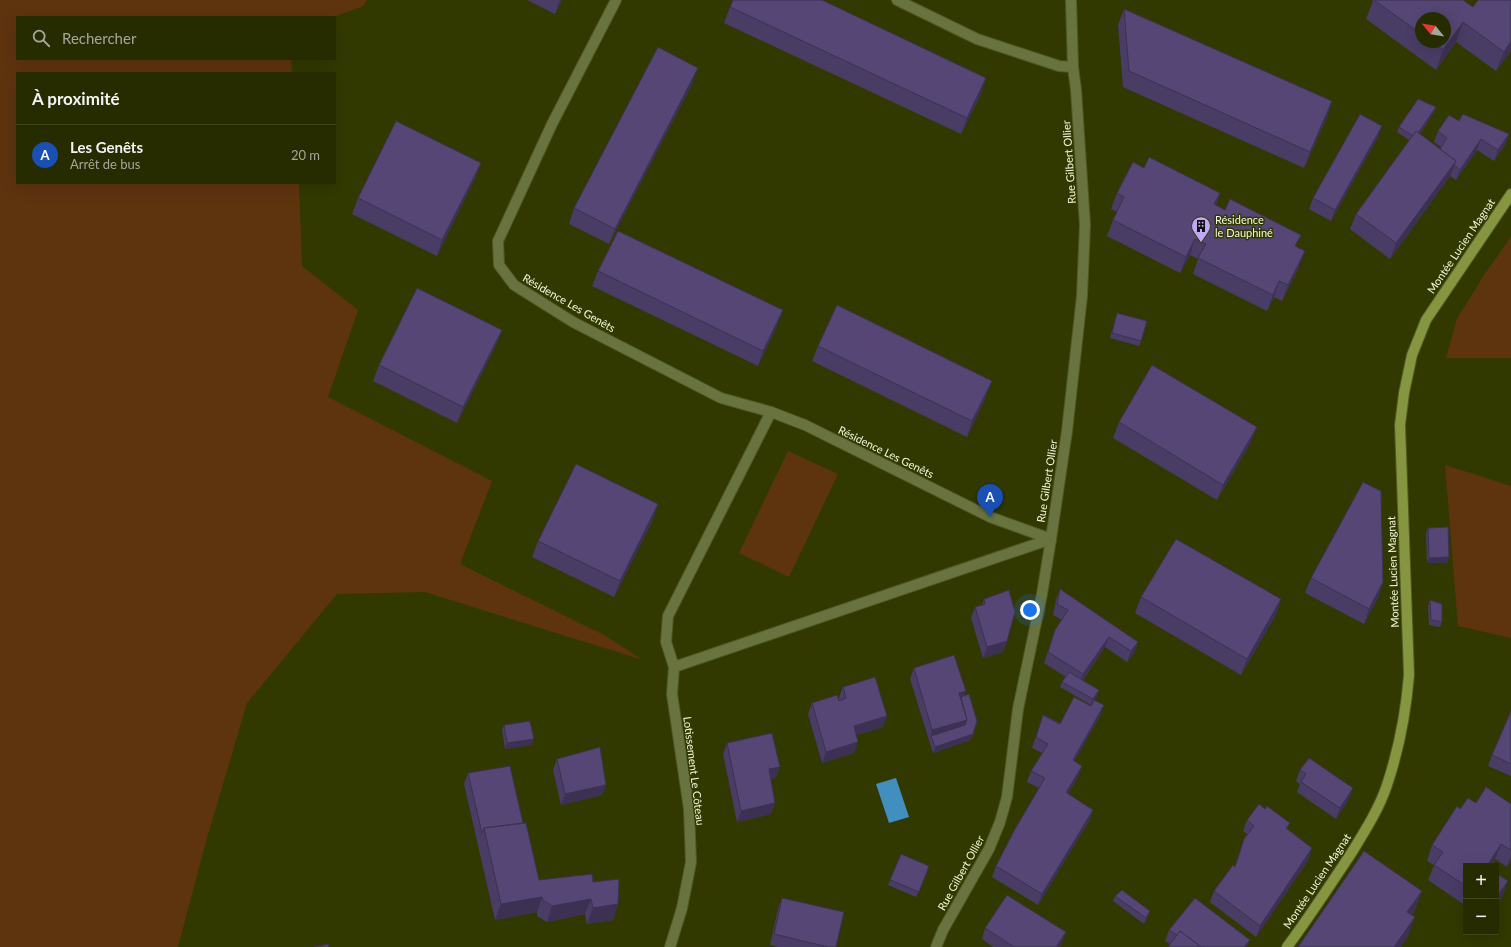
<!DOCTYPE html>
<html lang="fr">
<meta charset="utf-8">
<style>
body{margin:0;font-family:Lato,sans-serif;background:#2e330a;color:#f1f3f6}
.controls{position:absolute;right:12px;bottom:12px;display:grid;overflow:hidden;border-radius:0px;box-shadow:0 4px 16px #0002}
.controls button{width:36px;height:36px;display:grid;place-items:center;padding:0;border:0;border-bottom:1px solid #424722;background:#262b00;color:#f1f3f6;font:20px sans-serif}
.compass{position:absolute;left:1415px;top:12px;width:36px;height:36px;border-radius:50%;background:#262b00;box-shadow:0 4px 16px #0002;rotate:300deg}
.you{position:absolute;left:1030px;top:610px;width:14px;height:14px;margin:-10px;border:3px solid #fff;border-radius:50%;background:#1a73e8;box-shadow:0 0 0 6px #1a73e833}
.badge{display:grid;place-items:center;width:26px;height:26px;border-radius:50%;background:#d93025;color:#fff;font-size:13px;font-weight:700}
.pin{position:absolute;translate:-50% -33px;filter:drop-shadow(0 1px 2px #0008)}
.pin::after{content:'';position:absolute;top:21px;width:14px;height:12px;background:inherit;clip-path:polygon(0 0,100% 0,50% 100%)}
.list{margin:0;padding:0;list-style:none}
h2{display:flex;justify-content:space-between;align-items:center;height:52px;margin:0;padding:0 16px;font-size:17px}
h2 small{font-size:13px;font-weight:400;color:#a4a799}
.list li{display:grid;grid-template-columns:26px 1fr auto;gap:12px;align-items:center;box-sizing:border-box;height:60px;padding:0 16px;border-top:1px solid #424722}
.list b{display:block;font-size:15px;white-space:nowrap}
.list p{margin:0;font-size:13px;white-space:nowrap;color:#a4a799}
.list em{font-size:13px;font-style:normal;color:#a4a799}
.icon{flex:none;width:22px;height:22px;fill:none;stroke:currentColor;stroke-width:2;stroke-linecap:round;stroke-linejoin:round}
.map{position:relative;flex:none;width:1511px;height:947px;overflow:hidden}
.search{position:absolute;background:#262b00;box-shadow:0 4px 16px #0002;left:16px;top:16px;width:320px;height:44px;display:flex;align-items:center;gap:10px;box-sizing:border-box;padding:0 14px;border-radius:0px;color:#a4a799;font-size:15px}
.panel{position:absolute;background:#262b00;box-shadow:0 4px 16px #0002;left:16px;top:72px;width:320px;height:112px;border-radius:0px}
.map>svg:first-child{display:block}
</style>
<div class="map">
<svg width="1511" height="947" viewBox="0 0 1511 947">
<rect width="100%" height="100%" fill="#323900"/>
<!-- green -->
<g fill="#5e340f">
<path d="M0,0h367l-4,6 -29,11h-317v42h274l1,14h-275v110h282l3,83 56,44 -30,87 164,84 -32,83 144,71 39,25 -218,-68 -88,2 -90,109 -42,142 -27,102h-178z"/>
<path d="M1511,237v121h-65l11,-39 27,-44z"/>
<path d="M788,451l50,23 -49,103 -50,-24z"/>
<path d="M1445,465l66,21v152l-53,-12z"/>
</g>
<!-- water -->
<path fill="#418fbe" d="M896,778l13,39 -20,6 -13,-39z"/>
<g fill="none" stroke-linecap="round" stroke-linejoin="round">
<!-- street casing -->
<g stroke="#515823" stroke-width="12">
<g id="street">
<path d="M616,0l-64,124 -54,117 1,24 15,20 59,37 148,76 50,14"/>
<path d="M897,0l80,39 82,27 14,1"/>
<path d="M674,667l377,-128"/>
<path d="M670,947l12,-39 9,-46 -2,-53 -17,-115 2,-27 -8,-25 2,-26 103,-204 34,13 185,92 61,22"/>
<path d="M936,947l7,-17 46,-81 11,-27 7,-25 11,-88 24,-115 9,-55 16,-108 15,-135 3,-71 -9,-135 -3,-23 -2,-67"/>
</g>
</g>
<!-- secondary casing -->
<g stroke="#515823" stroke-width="12">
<path id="secondary" d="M1287,947c23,-31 44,-63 65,-95 13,-21 27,-43 35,-67 12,-36 19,-73 22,-110l-9,-250 4,-32 8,-38 14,-35 85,-126"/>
</g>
<!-- street -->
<use href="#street" stroke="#697340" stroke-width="10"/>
<!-- secondary -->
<use href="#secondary" stroke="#869540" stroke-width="10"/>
</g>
<!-- wall -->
<g fill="#493c65" fill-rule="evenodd">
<path d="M527,0h35l-7,14z"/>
<path d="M1371,0h92l48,51 -15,20 -40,-29 -20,28 -70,-51 7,-18zM1421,18l24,24h-24z"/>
<path d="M730,7l251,87 -20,40 -237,-111z"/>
<path d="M1124,9l208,92 -5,16 -23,51 -181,-81 -5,-62z"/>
<path d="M692,84l-83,160 -40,-20 5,-16z"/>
<path d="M1436,107l-2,5 -14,22 20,15 1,-2 -7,-5 4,-11 21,-10 50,13 -4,11 -11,16 -17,-11 -21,30 -6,-4 -60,83 -40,-30 6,-15 53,-74 -12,-8 2,-5z"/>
<path d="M1382,126l-4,11 -47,84 -22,-12 4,-11z"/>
<path d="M481,163l-6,15 -38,78 -85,-42 6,-16z"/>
<path d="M1144,168l76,25 -4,12 80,42 3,20 -17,34 -8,-4 -7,14 -74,-37 5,-15 -8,-4 -10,18 -73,-37 6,-16 4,-8 -6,-3 6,-16z"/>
<path d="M598,271l179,55 -19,40 -166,-80z"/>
<path d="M1117,313l24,28 -2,5 -29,-8z"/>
<path d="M502,330l-6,15 -39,78 -84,-42 6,-16z"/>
<path d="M818,346l168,51 -19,40 -155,-76z"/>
<path d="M1119,422l132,20 -34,58 -104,-62z"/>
<path d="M653,520l-39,77 -82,-40 6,-16z"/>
<path d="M1428,528l19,35h-20l-1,-30z"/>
<path d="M1311,578l72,4 -5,16 -14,26 -59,-31z"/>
<path d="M1060,589l78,53 -4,11 -7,9 -22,-15 -22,33 14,16 -6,9 -31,-18 2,-5 4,-5 -22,-14 11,-33 7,-10 -9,-5 3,-15z"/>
<path d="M1141,597l140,2 -5,16 -35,60 -106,-62z"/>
<path d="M984,599l23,42 -4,11 -20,6 -12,-40 4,-11 7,-2z"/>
<path d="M1430,600l12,22 -2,5 -11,-2 -1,-19z"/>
<path d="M914,668l50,28 7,44 -38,13 -23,-74z"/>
<path d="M843,687l40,40 -26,8 -3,18 -32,10 -14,-49 4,-11 27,-4v-2z"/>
<path d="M1511,711v65l-23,-10 4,-11z"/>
<path d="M1043,715l17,8 40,-7 -26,45 8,5 -4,11 -10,17 25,16 -4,11 -51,84 -46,-28 4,-11 43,-78 -12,-6 4,-11 11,-18 -10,-5z"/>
<path d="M504,725l27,20 -26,4 -3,-19z"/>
<path d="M727,743l49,35 -5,1v35l-34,8 -14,-68z"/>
<path d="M557,759l49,26 -4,10 -41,10 -8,-35z"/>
<path d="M1300,770l49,29 -13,20 -39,-27 3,-8 -4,-3z"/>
<path d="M468,773l55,50 16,57 54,2 25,22 -5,16 -26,4 -2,-10 -38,8 -10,-6v-4l-42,8 -31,-136z"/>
<path d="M1476,803l35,1v56l-4,7 -12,-8 -4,7h-25v40l-38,-26 6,-15 -7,-4 5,-16 28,-36z"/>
<path d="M1265,809l25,14 -3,6 22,30 -53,78 -46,-35 4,-11 21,-25 13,-31 -5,-4 4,-11z"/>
<path d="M927,872l-11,25 -28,-12 2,-5z"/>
<path d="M1115,896l35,15 -2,5 -4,8 -31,-23z"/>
<path d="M782,898l54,49h-58l-8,-2 8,-36z"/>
<path d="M985,928l77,15 -2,4h-67l-11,-8z"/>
<path d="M1169,930l81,10 -80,4 -5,-3z"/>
</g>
<!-- shaded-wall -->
<g fill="#3c3152">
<path d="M560,0h2l-7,14z"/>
<path d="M1463,22l-7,20 -20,28 7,-20z"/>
<path d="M1511,41v10l-15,20 8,-19z"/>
<path d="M698,68l-6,16 -83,160 6,-15z"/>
<path d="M986,78l-5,16 -20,40 6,-16z"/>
<path d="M1332,101l-5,16 -23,51 6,-16z"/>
<path d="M1436,107l-2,5 -21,31 2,-5z"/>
<path d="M1382,126l-4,11 -47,84 4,-11z"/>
<path d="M1509,134l-4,11 -11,16 4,-11z"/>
<path d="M1481,139l-4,11 -21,30 4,-10z"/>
<path d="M1456,161l-6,15 -60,83 6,-16z"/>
<path d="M481,163l-6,15 -38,78 5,-16z"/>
<path d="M1220,193l-6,15v-4z"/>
<path d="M1195,239l-5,16 -10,18 6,-16z"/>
<path d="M1305,251l-6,16 -17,34 6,-16z"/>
<path d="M1279,281l-5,16 -7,14 6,-16z"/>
<path d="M783,310l-6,16 -19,40 5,-15z"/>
<path d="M502,330l-6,15 -39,78 6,-16z"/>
<path d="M992,381l-6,16 -19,40 5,-16z"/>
<path d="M1257,427l-6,15 -34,58 6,-15z"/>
<path d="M658,504l-5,16 -39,77 6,-16z"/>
<path d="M1449,557l-2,6h-20l2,-5z"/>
<path d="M1383,582l-5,16 -14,26 5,-15z"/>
<path d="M1281,599l-5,16 -35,60 6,-16z"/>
<path d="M1109,637l-4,10 -26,38 4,-11z"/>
<path d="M1007,641l-4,11 -20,6 4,-11z"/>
<path d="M1138,642l-4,11 -7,9 4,-11z"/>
<path d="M1099,690l-2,6 -6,9 2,-6z"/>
<path d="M966,691l-4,10 -3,-8z"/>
<path d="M1104,705l-4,11 -31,55 4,-11z"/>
<path d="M887,716l-4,11 -33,10 4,-11z"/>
<path d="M967,720l-4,10 -32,6 1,-6z"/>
<path d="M973,734l-2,6 -38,13 2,-6z"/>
<path d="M534,739l-3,6 -26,4 2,-6z"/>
<path d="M858,742l-4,11 -32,10 4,-11z"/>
<path d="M1082,766l-4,11 -15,25 4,-11z"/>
<path d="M780,767l-4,11 -11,2 4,-11z"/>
<path d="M606,785l-4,10 -41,10 4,-11z"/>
<path d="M1353,788l-4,11 -13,20 4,-11z"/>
<path d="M775,803l-4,11 -34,8 4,-11z"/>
<path d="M1093,810l-4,11 -51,84 4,-11z"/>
<path d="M1501,844l-6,15 -4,7h-4z"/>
<path d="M1312,848l-3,11 -53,78 4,-11z"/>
<path d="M1511,855v5l-4,7z"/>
<path d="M1508,881l-5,15 -7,10v-8z"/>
<path d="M1422,891l-7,20 -15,20 7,-19z"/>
<path d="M542,897l-5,15 -42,8 6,-16z"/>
<path d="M591,899l-6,15 -38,8 5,-16z"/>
<path d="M618,904l-5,16 -26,4 6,-16z"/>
<path d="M1150,911l-2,5 -4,8 2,-6z"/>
<path d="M1415,917l-7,20 -7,10h-7z"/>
<path d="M1066,932l-4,11 -2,4h-4z"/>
<path d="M1250,940l-3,7h-3z"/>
</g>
<!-- building -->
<g fill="#554675" stroke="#3c3152">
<path d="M733,0h89l164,78 -19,40 -237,-111z"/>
<path d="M1374,0h89l10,7 5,-7h33v41l-7,11 -41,-30 -20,28 -11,-8h13v-24h-24v16z"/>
<path d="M1124,9l208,92 -22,51 -181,-81z"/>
<path d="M658,47l40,21 -83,161 -41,-21z"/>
<path d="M1418,99l18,8 -18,26 -2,-2 -3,5 -14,-9z"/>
<path d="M1360,114l22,12 -47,84 -22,-12z"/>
<path d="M1463,114l46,20 -11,16 -17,-11 -21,31 -6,-5 2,-4 -16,-12 7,-11 -9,-7 11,-16 10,6z"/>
<path d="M396,121l85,42 -39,77 -84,-42z"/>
<path d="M1416,131l40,30 -60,82 -40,-29z"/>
<path d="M1149,157l71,36 -6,11 11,6 5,-11 71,36 -6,11 10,5 -17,34 -9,-4 -6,14 -75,-37 8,-14 -11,-5 -9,18 -73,-37 11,-23 -7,-4 16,-31 11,6z"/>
<path d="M618,231l165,79 -20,41 -165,-80z"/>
<path d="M417,288l85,42 -39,77 -84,-42z"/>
<path d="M837,305l155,76 -20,40 -154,-75z"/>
<path d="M1117,313l30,8 -6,20 -29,-8z"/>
<path d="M1152,365l105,62 -34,58 -104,-63z"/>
<path d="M576,464l82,40 -38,77 -82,-40z"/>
<path d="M1363,482l18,9 2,91 -14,27 -58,-31z"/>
<path d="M1448,527l1,30 -20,1 -1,-30z"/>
<path d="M1176,539l105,60 -34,60 -106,-62z"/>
<path d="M1060,589l78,53 -7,9 -22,-14 -26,37 -35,-22 7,-22 13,-20 -11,-6z"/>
<path d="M1009,590l6,22 -8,29 -20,6 -12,-40 10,-3 -1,-5z"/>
<path d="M1430,600l12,4v18l-11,-2z"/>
<path d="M954,655l12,36 -7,2 8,27 -35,10 -18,-62z"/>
<path d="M1069,672l30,18 -6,9 -31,-17z"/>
<path d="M875,677l12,39 -33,10 4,16 -32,10 -14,-49 25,-8 2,6 7,-3 -3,-11z"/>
<path d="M969,694l8,27 -4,13 -38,13 -4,-11 34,-11 2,-5 -6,-23z"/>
<path d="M1074,697l17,9 3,-6 10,5 -31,55 9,6 -15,25v2l26,17 -51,84 -46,-28 19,-37 30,-51 -14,-7 17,-27 -12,-7 7,-22 17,9z"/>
<path d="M1511,711v53l-19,-9z"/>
<path d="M1047,717h1l12,6v1z"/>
<path d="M530,721l4,18 -27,4 -3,-18z"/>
<path d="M772,733l8,34 -11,2 6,34 -34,8 -14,-68z"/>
<path d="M600,747l6,38 -41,9 -8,-35z"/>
<path d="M1309,758l44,30 -13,20 -39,-26 5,-8 -6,-4z"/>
<path d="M510,766l13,57 -39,5 -2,5 -14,-60z"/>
<path d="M1486,787l25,17v46l-10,-6 -14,22h-21v20l-32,-21 9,-13 -11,-7 25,-39 3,3 8,-11 8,5z"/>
<path d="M1259,804l6,5 2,-3 23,17 -4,5 26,20 -52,78 -46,-35 19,-26 2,2 9,-28 10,-13 -7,-6z"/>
<path d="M526,823l13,57 53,-6 1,8 26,-3 -1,25 -25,4 -2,-9 -39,7 -9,-6 -1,-3 -41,7 -17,-76z"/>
<path d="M1364,851l58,40 -15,21 8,5 -21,30h-96z"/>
<path d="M901,854l28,12 -10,26 -29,-12z"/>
<path d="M1496,873l12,8 -12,17z"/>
<path d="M1122,890l28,21 -4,7 -31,-22z"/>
<path d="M1007,895l59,37 -10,15h-42l-29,-19z"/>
<path d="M782,898l62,14 -8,35h-8l-54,-13z"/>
<path d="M1195,898l55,42 -6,7h-43l-21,-16 -3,4 -8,-5z"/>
<path d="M1180,931l21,16h-33z"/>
<path d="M328,944l1,3h-15z"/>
</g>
<!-- icons -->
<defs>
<g id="building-pin" transform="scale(1)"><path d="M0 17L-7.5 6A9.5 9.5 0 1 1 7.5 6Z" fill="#bfa8f4" stroke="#323900"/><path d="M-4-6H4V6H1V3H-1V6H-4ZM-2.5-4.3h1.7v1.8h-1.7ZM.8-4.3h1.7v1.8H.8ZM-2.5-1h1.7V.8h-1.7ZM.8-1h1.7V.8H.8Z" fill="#111"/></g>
</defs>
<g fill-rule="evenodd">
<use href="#building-pin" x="1201" y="226"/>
</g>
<g text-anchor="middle" stroke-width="3" stroke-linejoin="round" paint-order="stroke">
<!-- street labels -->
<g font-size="11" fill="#f2f9dc" stroke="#323900">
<text transform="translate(1069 162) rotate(-94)" y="4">Rue Gilbert Ollier</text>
<text transform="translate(1461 246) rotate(-56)" y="4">Montée Lucien Magnat</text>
<text transform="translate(569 303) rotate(30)" y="4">Résidence Les Genêts</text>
<text transform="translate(886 452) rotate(26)" y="4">Résidence Les Genêts</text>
<text transform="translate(1047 481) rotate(-81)" y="4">Rue Gilbert Ollier</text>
<text transform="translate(1393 572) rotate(-92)" y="4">Montée Lucien Magnat</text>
<text transform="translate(694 771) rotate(83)" y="4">Lotissement Le Côteau</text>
<text transform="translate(961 873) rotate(-61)" y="4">Rue Gilbert Ollier</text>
<text transform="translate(1317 881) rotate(-56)" y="4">Montée Lucien Magnat</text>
</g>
<!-- poi labels -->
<g font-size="11" fill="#f2f9dc" stroke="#323900" text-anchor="start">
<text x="1215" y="224">Résidence<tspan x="1215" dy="13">le Dauphiné</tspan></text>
</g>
</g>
</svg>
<div class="controls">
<button>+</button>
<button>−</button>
</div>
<svg class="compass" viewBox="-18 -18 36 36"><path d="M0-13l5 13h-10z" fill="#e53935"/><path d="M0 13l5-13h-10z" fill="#a4a799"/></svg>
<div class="you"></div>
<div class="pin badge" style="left:990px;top:517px;background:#1a4fb4">A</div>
<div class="search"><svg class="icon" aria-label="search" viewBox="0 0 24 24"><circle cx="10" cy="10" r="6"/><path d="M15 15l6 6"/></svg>Rechercher</div>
<section class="panel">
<h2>À proximité<small></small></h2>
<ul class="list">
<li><span class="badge" style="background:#1a4fb4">A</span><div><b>Les Genêts</b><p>Arrêt de bus</p></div><em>20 m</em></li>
</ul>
</section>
</div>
